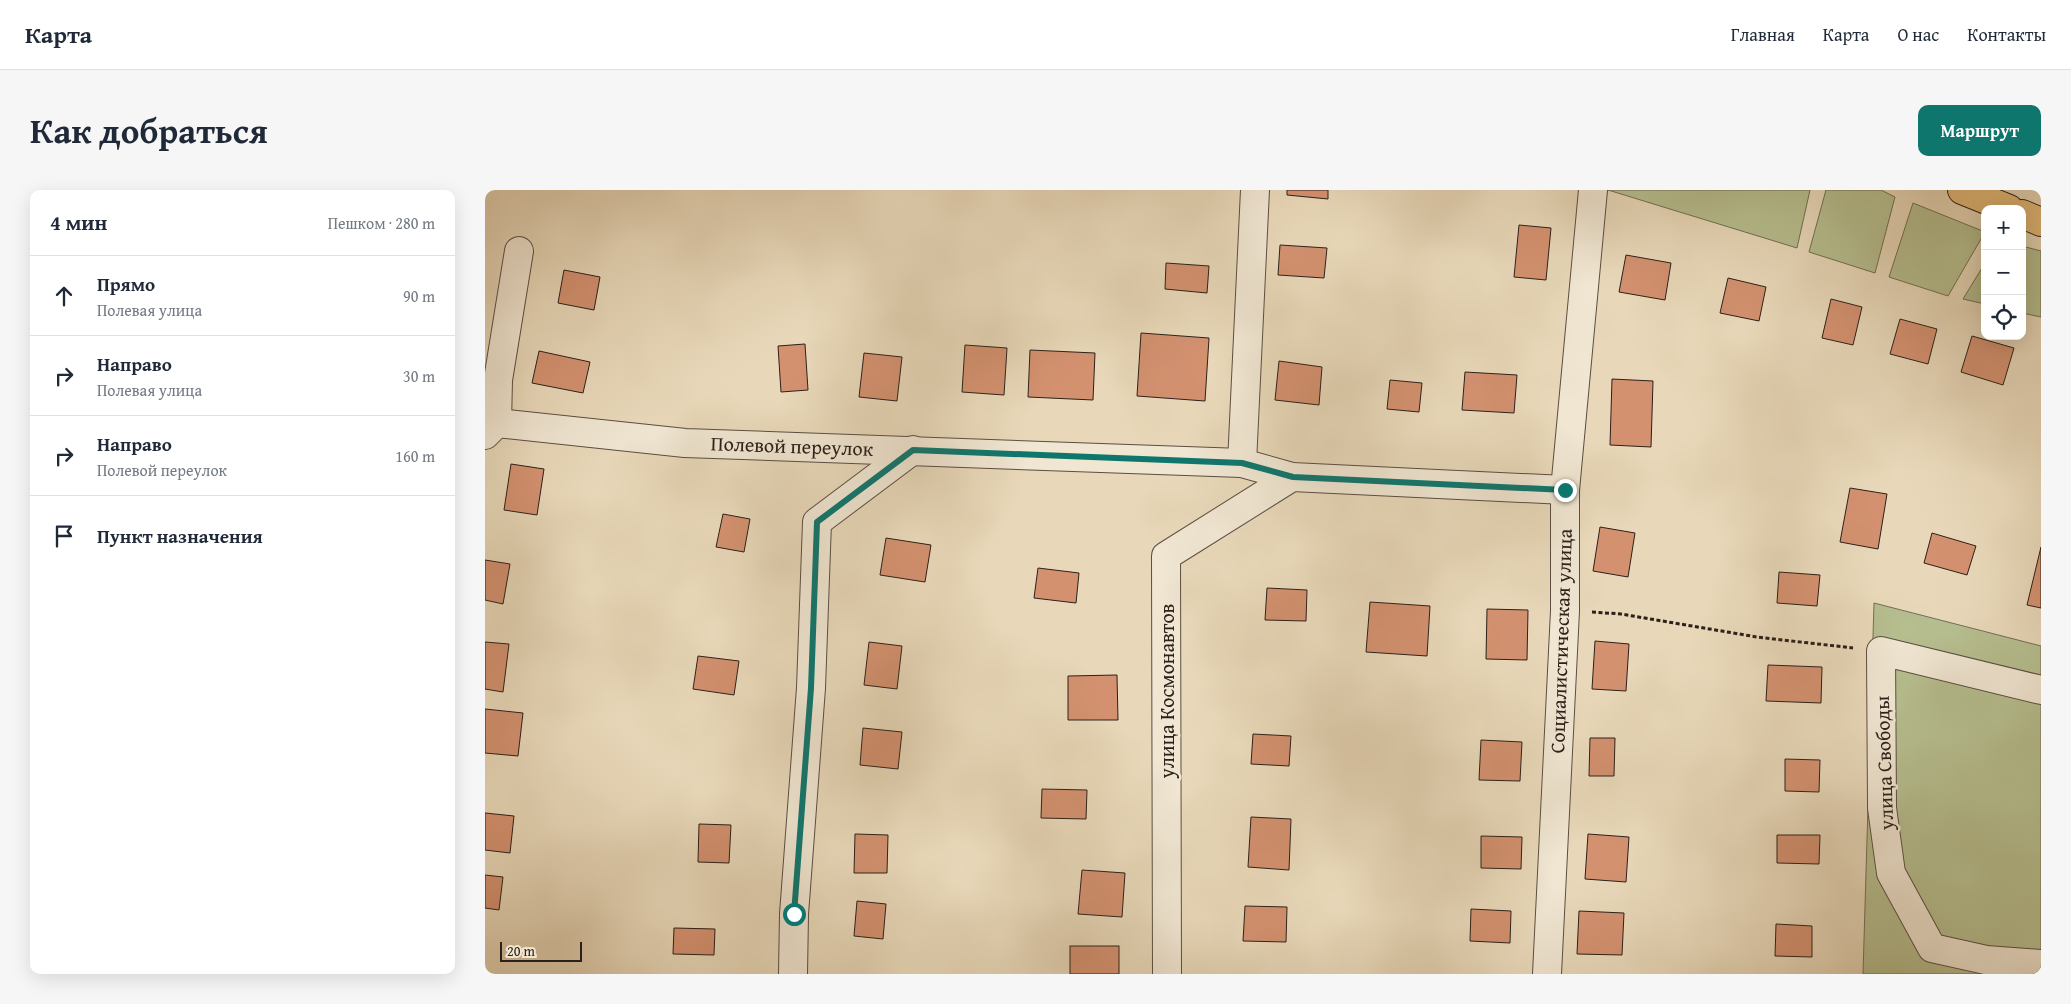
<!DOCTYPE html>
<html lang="ru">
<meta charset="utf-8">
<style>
body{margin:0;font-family:"Gentium Book Plus",serif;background:#f6f6f7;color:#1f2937}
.controls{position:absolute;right:15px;top:15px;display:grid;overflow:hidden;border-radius:10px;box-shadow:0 5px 20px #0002}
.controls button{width:45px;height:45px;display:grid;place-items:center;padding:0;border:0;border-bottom:1px solid #e0e1e3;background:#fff;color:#1f2937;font:25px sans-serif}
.scale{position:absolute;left:15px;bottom:12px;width:82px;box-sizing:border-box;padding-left:5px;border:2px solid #2c201a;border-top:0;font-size:14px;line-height:18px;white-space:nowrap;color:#2c201a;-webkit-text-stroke:4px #f0e6d2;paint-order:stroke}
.stop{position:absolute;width:15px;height:15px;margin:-11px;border:4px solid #0f766e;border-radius:50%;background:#fff}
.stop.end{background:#0f766e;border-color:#fff;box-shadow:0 1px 5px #0008}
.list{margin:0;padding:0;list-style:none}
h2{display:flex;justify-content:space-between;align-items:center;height:65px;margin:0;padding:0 20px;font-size:21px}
h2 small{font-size:16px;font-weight:400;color:#747a83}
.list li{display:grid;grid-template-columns:32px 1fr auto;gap:15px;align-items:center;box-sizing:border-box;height:80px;padding:0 20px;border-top:1px solid #e0e1e3}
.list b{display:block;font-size:19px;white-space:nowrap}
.list p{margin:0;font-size:16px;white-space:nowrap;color:#747a83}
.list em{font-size:16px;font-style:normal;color:#747a83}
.icon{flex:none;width:28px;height:28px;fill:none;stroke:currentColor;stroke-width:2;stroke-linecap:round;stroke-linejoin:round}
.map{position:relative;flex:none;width:1556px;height:784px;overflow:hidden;border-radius:10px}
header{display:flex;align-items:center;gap:30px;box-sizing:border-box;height:70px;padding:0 25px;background:#fff;border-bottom:1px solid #e0e1e3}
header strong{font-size:24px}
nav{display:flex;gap:28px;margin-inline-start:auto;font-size:18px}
.intro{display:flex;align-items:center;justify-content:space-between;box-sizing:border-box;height:120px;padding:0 30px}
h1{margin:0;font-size:35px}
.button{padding:12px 22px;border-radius:10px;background:#0f766e;color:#fff;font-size:18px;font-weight:700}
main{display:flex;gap:30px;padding:0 30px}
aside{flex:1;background:#fff;border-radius:10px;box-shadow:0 5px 20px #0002}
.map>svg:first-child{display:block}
</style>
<header>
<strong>Карта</strong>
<nav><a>Главная</a><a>Карта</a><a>О нас</a><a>Контакты</a></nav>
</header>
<div class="intro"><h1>Как добраться</h1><a class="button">Маршрут</a></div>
<main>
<aside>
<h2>4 мин<small>Пешком · 280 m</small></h2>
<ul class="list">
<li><svg class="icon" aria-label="ahead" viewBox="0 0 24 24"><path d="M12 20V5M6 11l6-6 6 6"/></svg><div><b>Прямо</b><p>Полевая улица</p></div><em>90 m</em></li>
<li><svg class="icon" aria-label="right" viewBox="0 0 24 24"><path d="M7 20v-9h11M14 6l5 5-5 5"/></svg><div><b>Направо</b><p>Полевая улица</p></div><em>30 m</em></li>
<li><svg class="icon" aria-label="right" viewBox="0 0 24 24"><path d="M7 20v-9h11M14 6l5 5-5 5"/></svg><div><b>Направо</b><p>Полевой переулок</p></div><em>160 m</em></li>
<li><svg class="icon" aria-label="arrive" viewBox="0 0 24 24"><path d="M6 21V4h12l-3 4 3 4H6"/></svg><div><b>Пункт назначения</b></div></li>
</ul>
</aside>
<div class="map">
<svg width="1556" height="784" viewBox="0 0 1556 784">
<rect width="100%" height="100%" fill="#e8d8b9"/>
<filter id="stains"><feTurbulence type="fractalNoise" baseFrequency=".004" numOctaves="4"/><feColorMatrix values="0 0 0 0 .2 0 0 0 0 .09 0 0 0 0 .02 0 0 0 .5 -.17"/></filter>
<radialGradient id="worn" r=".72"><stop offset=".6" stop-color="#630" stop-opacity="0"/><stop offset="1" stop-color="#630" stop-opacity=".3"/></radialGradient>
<!-- green -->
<g fill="#b6be8f" stroke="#716f54">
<path d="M1123,0h202l-13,58z"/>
<path d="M1341,0h55l14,7 -20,76 -66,-21z"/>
<path d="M1428,13l72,29 -37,64 -59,-19z"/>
<path d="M1537,56l19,5v66l-19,-4z"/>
<path d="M1500,73v41l-22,-5z"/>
<path d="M1389,413l167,43v328h-178z"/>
</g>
<!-- building -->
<g fill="#d39170" stroke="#2c201a">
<path d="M802,0h41v9l-41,-4z"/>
<path d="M1034,35l32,3 -5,52 -32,-3z"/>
<path d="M795,55l47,3 -3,30 -46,-3z"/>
<path d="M1141,65l45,8 -6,37 -46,-8z"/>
<path d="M681,73l43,3 -2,27 -42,-4z"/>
<path d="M79,80l36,7 -6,33 -36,-7z"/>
<path d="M1243,88l38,9 -7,34 -39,-8z"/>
<path d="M1346,109l31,8 -9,38 -31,-7z"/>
<path d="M1415,129l37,10 -9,35 -38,-10z"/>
<path d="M656,143l68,5 -4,63 -68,-5z"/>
<path d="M1487,146l42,12 -11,37 -42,-13z"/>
<path d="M320,154l3,46 -27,2 -3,-46z"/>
<path d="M480,155l42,3 -3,47 -42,-3z"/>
<path d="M545,160l65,3 -2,47 -65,-3z"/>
<path d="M54,161l51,11 -7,31 -51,-10z"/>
<path d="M379,163l38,4 -5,44 -38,-4z"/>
<path d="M794,171l43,6 -3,38 -44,-5z"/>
<path d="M980,182l52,3 -3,38 -52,-3z"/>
<path d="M1127,189l41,2 -2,66 -41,-2z"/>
<path d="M905,190l32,3 -3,29 -32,-3z"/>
<path d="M26,274l33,5 -7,46 -33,-5z"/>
<path d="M1365,298l37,6 -9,55 -38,-7z"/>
<path d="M238,324l27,5 -6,33 -28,-5z"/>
<path d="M1115,337l35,6 -7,44 -35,-6z"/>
<path d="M1447,343l44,13 -9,29 -43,-12z"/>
<path d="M401,348l45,7 -6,37 -45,-7z"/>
<path d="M1556,357v61l-14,-3z"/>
<path d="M0,370l25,4 -7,40 -18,-4z"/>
<path d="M553,378l41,5 -3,30 -42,-5z"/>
<path d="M1294,382l41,3 -3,31 -40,-3z"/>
<path d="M782,398l40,2 -1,31 -41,-1z"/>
<path d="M885,412l60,4 -3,50 -61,-4z"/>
<path d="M1002,419l41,1 -1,50 -41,-1z"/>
<path d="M1110,451l34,3 -3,47 -34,-2z"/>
<path d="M0,452l24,2 -6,48 -18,-3z"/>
<path d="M384,452l33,4 -5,43 -33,-4z"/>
<path d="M213,466l41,5 -5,34 -41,-6z"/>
<path d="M1283,475l54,2 -1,36 -55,-2z"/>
<path d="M632,485l1,45h-50v-44z"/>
<path d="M0,519l38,4 -5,43 -33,-3z"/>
<path d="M378,538l39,4 -4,37 -38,-4z"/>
<path d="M768,544l38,2 -2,30 -38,-2z"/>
<path d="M1105,548h25l-1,38h-25z"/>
<path d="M996,550l41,2 -2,39 -41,-1z"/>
<path d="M1300,569l35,1 -1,32 -34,-1z"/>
<path d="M557,599l45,1 -1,29 -45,-1z"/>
<path d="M0,623l29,3 -4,37 -25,-3z"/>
<path d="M766,627l40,2 -2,51 -41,-3z"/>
<path d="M214,634l32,1 -2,38 -31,-1z"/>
<path d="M370,644l33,1 -1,38h-33z"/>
<path d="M1103,644l41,3 -3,45 -41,-3z"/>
<path d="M1292,645h43l-1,29 -42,-1z"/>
<path d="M996,646l41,1 -1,32 -40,-1z"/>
<path d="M597,680l43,3 -3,44 -44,-3z"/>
<path d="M0,685l18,2 -4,33 -14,-2z"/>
<path d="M372,711l29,3 -3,35 -29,-3z"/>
<path d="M760,716l42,1 -1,35 -43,-1z"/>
<path d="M986,719l40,2 -1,32 -40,-2z"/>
<path d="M1094,721l45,2 -2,42 -45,-1z"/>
<path d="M1291,734l36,2v31l-37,-1z"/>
<path d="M189,738l41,1 -1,26 -41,-1z"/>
<rect x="585" y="756" width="49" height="28"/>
</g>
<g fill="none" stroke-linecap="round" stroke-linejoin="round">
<!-- minor casing -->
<g stroke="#5b4e42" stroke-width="30">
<g id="minor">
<path d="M12,233l188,20 557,20 50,14 273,13"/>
<path d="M0,245l12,-12 1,-43 21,-129"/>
<path d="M757,273l13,-273"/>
<path d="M1556,500l-160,-39 1,157 9,65 41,75 54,12 55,4"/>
<path d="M308,784l1,-60 17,-226 6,-166 96,-72"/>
<path d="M682,784l-1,-418 126,-79"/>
<path d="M1062,784l18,-363v-121l28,-300"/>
</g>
</g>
<!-- major casing -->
<g stroke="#2c201a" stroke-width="30">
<g id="major">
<path d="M1477,0l47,19"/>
<path d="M1537,24l19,8"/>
</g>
</g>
<!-- path -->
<path stroke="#2c201a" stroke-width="3" stroke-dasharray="4 2.5" stroke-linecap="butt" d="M1107,422l29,2 136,23 96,11"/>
<!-- minor -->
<use href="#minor" stroke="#f0e6d2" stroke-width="28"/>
<!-- major -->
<use href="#major" stroke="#e4bc7c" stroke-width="28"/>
</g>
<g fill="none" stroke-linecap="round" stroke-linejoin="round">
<!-- route -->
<path stroke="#0f766e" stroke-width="6" d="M309,724l17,-226 6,-166 96,-72 329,13 51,14 272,13"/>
</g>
<g text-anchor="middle" stroke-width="5" stroke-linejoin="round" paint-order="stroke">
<!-- street labels -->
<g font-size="20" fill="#2c201a" stroke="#f0e6d2">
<text transform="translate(307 256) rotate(2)" y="7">Полевой переулок</text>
<text transform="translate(1076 451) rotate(-88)" y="7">Социалистическая улица</text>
<text transform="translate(682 501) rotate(-90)" y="7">улица Космонавтов</text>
<text transform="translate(1399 573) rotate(-92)" y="7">улица Свободы</text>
</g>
</g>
<rect width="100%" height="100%" filter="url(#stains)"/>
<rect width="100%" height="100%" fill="url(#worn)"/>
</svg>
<div class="controls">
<button>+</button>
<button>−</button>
<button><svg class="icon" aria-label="locate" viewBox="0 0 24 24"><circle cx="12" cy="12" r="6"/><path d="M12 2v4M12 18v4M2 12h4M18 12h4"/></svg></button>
</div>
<div class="scale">20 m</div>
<div class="stop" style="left:309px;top:724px"></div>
<div class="stop end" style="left:1080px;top:300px"></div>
</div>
</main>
